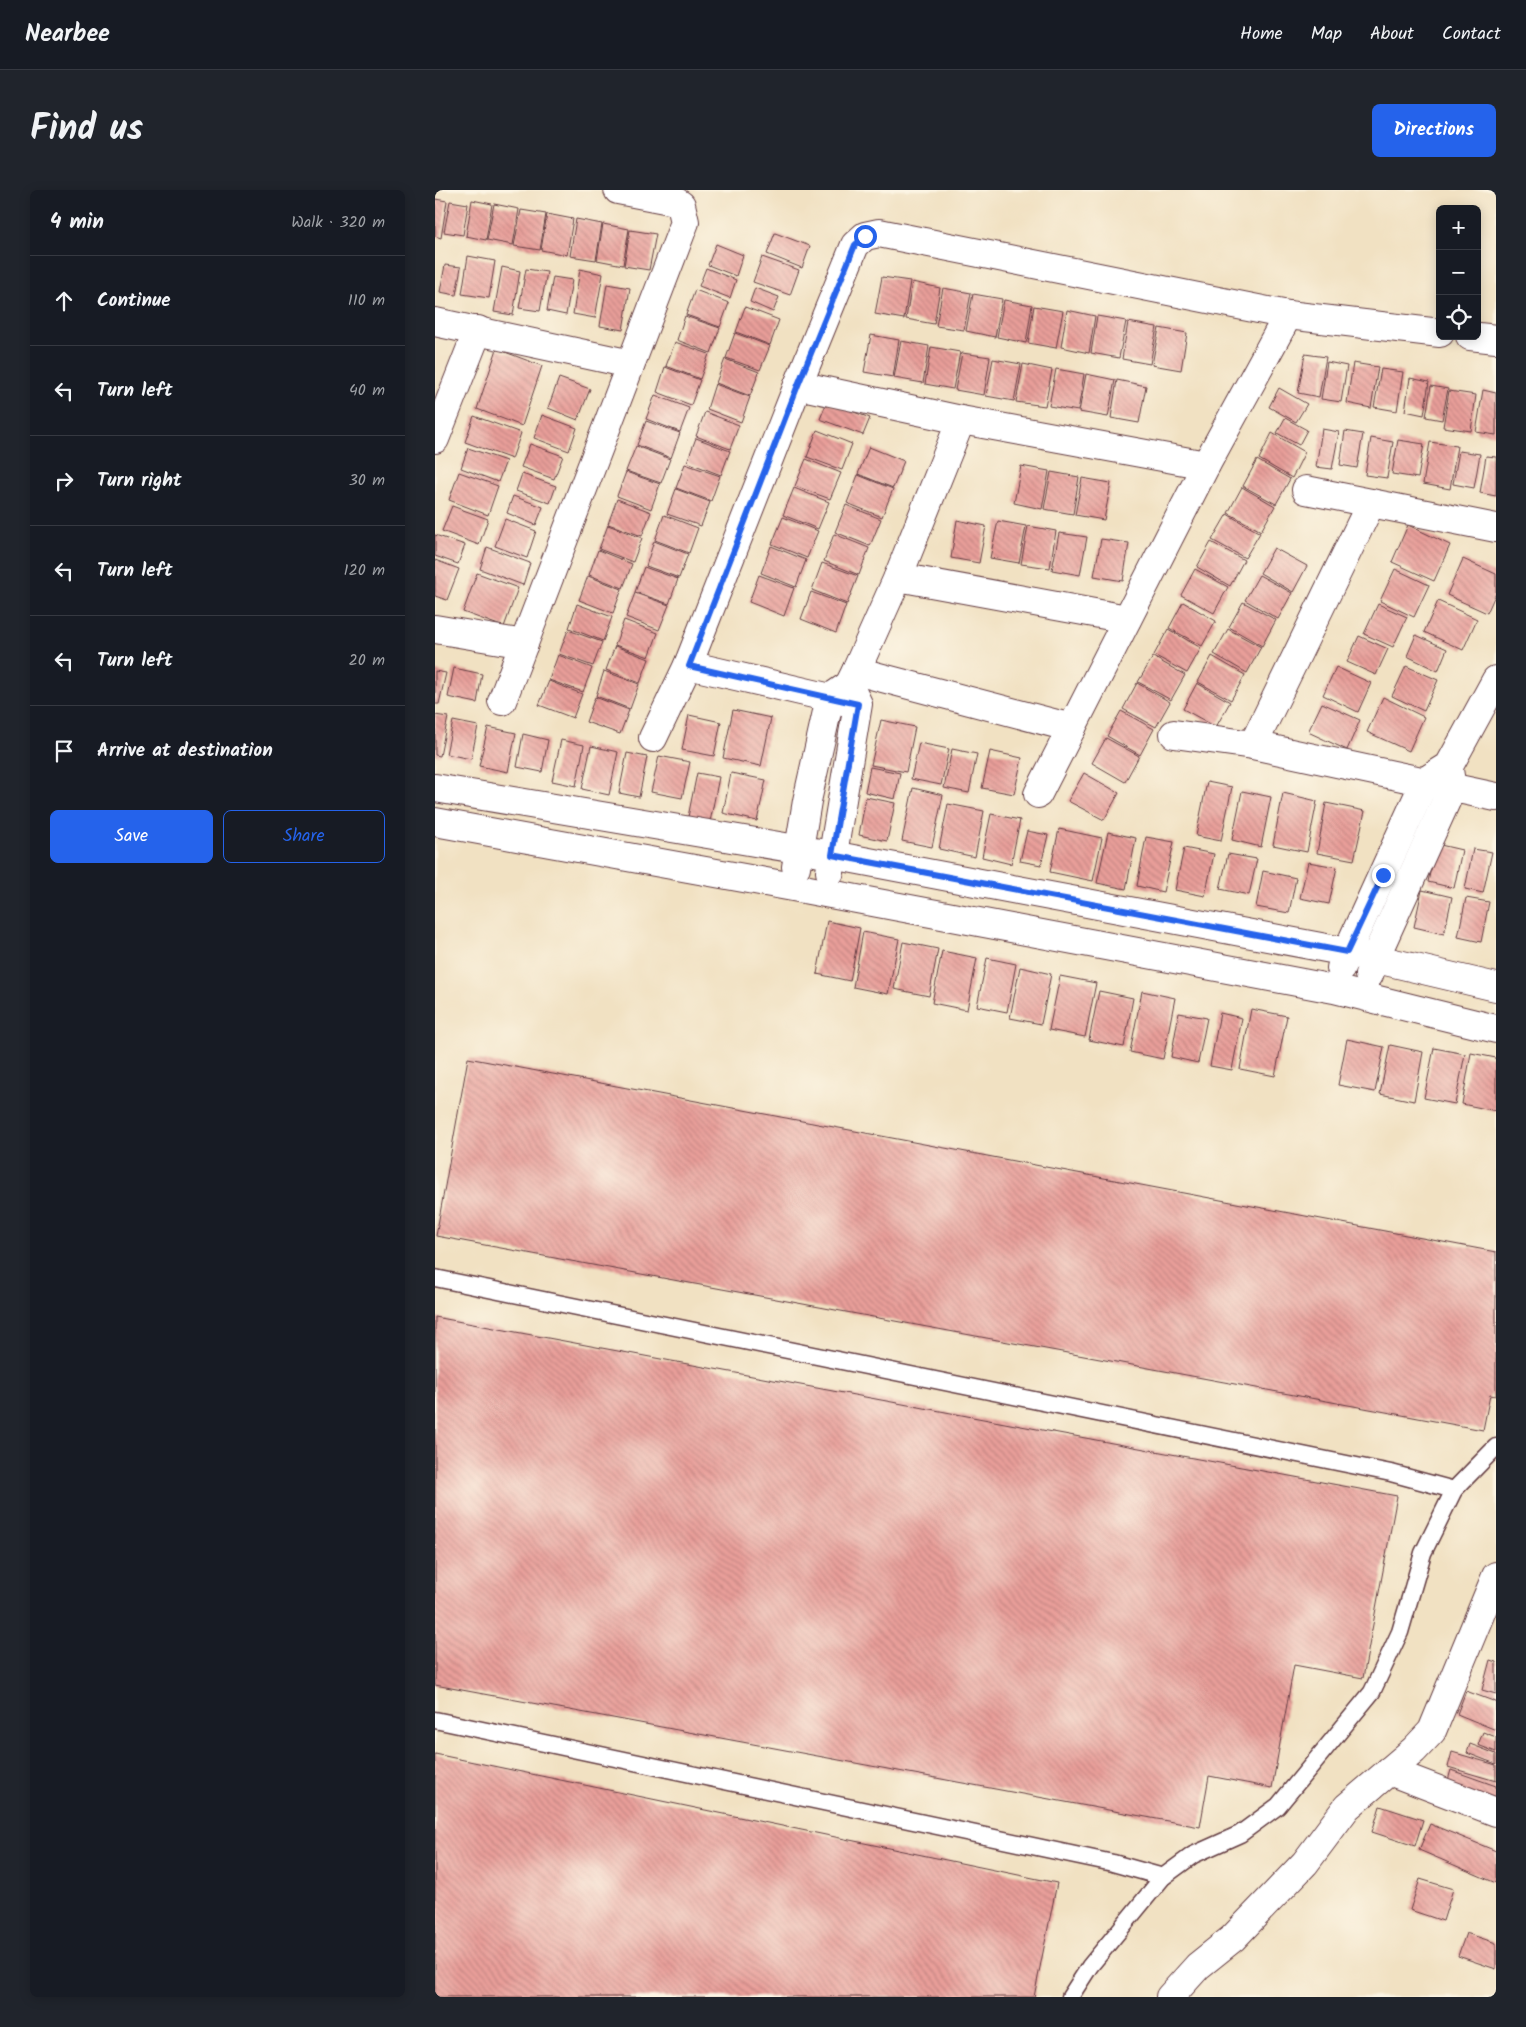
<!DOCTYPE html>
<meta charset="utf-8">
<style>
body{margin:0;font-family:Kalam,sans-serif;background:#20242c;color:#f1f3f6}
.controls{position:absolute;right:15px;top:15px;display:grid;overflow:hidden;border-radius:8px;box-shadow:0 2px 12px #0003}
.controls button{width:45px;height:45px;display:grid;place-items:center;padding:0;border:0;border-bottom:1px solid #363941;background:#171b24;color:#f1f3f6;font:25px sans-serif}
.stop{position:absolute;width:15px;height:15px;margin:-11px;border:4px solid #2563eb;border-radius:50%;background:#fff}
.stop.end{background:#2563eb;border-color:#fff;box-shadow:0 1px 5px #0008}
.list{margin:0;padding:0;list-style:none}
h2{display:flex;justify-content:space-between;align-items:center;height:65px;margin:0;padding:0 20px;font-size:21px}
h2 small{font-size:16px;font-weight:400;color:#9ea1a6}
.list li{display:grid;grid-template-columns:32px 1fr auto;gap:15px;align-items:center;box-sizing:border-box;height:90px;padding:0 20px;border-top:1px solid #363941}
.list b{display:block;font-size:19px;white-space:nowrap}
.list em{font-size:16px;font-style:normal;color:#9ea1a6}
.actions{display:flex;gap:10px;padding:15px 20px}
.actions a{flex:1;padding:11px 0;border:1px solid #2563eb;border-radius:8px;text-align:center;font-size:18px;color:#2563eb}
.actions .main{background:#2563eb;color:#fff}
.icon{flex:none;width:28px;height:28px;fill:none;stroke:currentColor;stroke-width:2;stroke-linecap:round;stroke-linejoin:round}
.map{position:relative;flex:none;width:1061px;height:1807px;overflow:hidden;border-radius:8px}
header{display:flex;align-items:center;gap:30px;box-sizing:border-box;height:70px;padding:0 25px;background:#171b24;border-bottom:1px solid #363941}
header strong{font-size:24px}
nav{display:flex;gap:28px;margin-inline-start:auto;font-size:18px}
.intro{display:flex;align-items:center;justify-content:space-between;box-sizing:border-box;height:120px;padding:0 30px}
h1{margin:0;font-size:35px}
.button{padding:12px 22px;border-radius:8px;background:#2563eb;color:#fff;font-size:18px;font-weight:700}
main{display:flex;gap:30px;padding:0 30px}
aside{flex:1;background:#171b24;border-radius:8px;box-shadow:0 2px 12px #0003}
.map>svg:first-child{display:block}
</style>
<header>
<strong>Nearbee</strong>
<nav><a>Home</a><a>Map</a><a>About</a><a>Contact</a></nav>
</header>
<div class="intro"><h1>Find us</h1><a class="button">Directions</a></div>
<main>
<aside>
<h2>4 min<small>Walk · 320 m</small></h2>
<ul class="list">
<li><svg class="icon" aria-label="ahead" viewBox="0 0 24 24"><path d="M12 20V5M6 11l6-6 6 6"/></svg><div><b>Continue</b></div><em>110 m</em></li>
<li><svg class="icon" aria-label="left" viewBox="0 0 24 24"><path d="M17 20v-9H6M10 6l-5 5 5 5"/></svg><div><b>Turn left</b></div><em>40 m</em></li>
<li><svg class="icon" aria-label="right" viewBox="0 0 24 24"><path d="M7 20v-9h11M14 6l5 5-5 5"/></svg><div><b>Turn right</b></div><em>30 m</em></li>
<li><svg class="icon" aria-label="left" viewBox="0 0 24 24"><path d="M17 20v-9H6M10 6l-5 5 5 5"/></svg><div><b>Turn left</b></div><em>120 m</em></li>
<li><svg class="icon" aria-label="left" viewBox="0 0 24 24"><path d="M17 20v-9H6M10 6l-5 5 5 5"/></svg><div><b>Turn left</b></div><em>20 m</em></li>
<li><svg class="icon" aria-label="arrive" viewBox="0 0 24 24"><path d="M6 21V4h12l-3 4 3 4H6"/></svg><div><b>Arrive at destination</b></div></li>
</ul>
<div class="actions"><a class="main">Save</a><a>Share</a></div>
</aside>
<div class="map">
<svg width="1061" height="1807" viewBox="0 0 1061 1807">
<defs>
<pattern id="building-back-hatch" width="6" height="6" patternUnits="userSpaceOnUse" patternTransform="scale(1.25)"><rect width="6" height="6" fill="#e99f9a"/><path d="M-1 5l2 2M0 0l6 6M5-1l2 2" fill="none" stroke="#bf817e"/></pattern>
</defs>
<rect width="100%" height="100%" fill="#fcf5e5"/>
<filter id="ink" filterUnits="userSpaceOnUse"><feTurbulence type="fractalNoise" baseFrequency=".02" numOctaves="2"/><feDisplacementMap in="SourceGraphic" scale="10" xChannelSelector="R" yChannelSelector="G"/><feConvolveMatrix kernelMatrix="1 2 1 2 8 2 1 2 1" color-interpolation-filters="sRGB"/></filter>
<filter id="wash" filterUnits="userSpaceOnUse"><feTurbulence type="fractalNoise" baseFrequency=".0096" numOctaves="4" result="noise"/><feDisplacementMap in="SourceGraphic" scale="20" xChannelSelector="R" yChannelSelector="G"/><feGaussianBlur stdDeviation="1.12" result="paint"/><feColorMatrix in="noise" values="0 0 0 0 0 0 0 0 0 0 0 0 0 0 0 0 0 1.4 0 .05"/><feComposite in="paint" operator="in"/></filter>
<g filter="url(#wash)">
<rect width="100%" height="100%" fill="#f1e1c2"/>
<g id="blocks">
<!-- building -->
<g fill="url(#building-back-hatch)">
<path d="M0,9l12,2 -6,37 -6,-2z"/>
<path d="M37,10l20,4 -6,36 -20,-4z"/>
<path d="M15,11l18,3 -5,31 -19,-3z"/>
<path d="M59,14l25,5 -6,36 -26,-5z"/>
<path d="M86,20l25,4 -6,36 -26,-4z"/>
<path d="M112,24l26,5 -6,36 -26,-5z"/>
<path d="M141,29l26,5 -6,36 -26,-4z"/>
<path d="M168,34l26,5 -6,36 -26,-5z"/>
<path d="M195,40l26,4 -7,36 -25,-4z"/>
<path d="M340,43l35,13 -8,22 -35,-14z"/>
<path d="M281,54l27,11 -7,21 -28,-11z"/>
<path d="M33,66l27,5 -6,37 -27,-4z"/>
<path d="M327,67l37,13 -9,25 -37,-13z"/>
<path d="M10,75l16,2 -5,28 -16,-3z"/>
<path d="M67,77l18,4 -7,44 -19,-3z"/>
<path d="M271,78l30,12 -6,18 -31,-12z"/>
<path d="M91,79l21,3 -7,39 -21,-3z"/>
<path d="M145,79l23,5 -8,44 -22,-4z"/>
<path d="M118,87l19,3 -6,35 -19,-4z"/>
<path d="M447,87l28,4 -6,38 -29,-5z"/>
<path d="M477,92l28,6 -6,36 -28,-5z"/>
<path d="M172,94l23,4 -7,42 -23,-4z"/>
<path d="M320,98l24,9 -6,15 -23,-10z"/>
<path d="M508,98l28,5 -7,37 -28,-4z"/>
<path d="M260,100l34,13 -9,24 -34,-12z"/>
<path d="M538,104l29,5 -7,38 -29,-6z"/>
<path d="M569,110l28,5 -6,38 -29,-6z"/>
<path d="M599,116l29,5 -7,37 -28,-5z"/>
<path d="M310,117l34,13 -9,25 -34,-13z"/>
<path d="M632,120l28,6 -6,37 -28,-6z"/>
<path d="M250,126l35,12 -9,25 -34,-13z"/>
<path d="M662,126l29,5 -7,37 -28,-5z"/>
<path d="M693,132l29,5 -7,37 -28,-5z"/>
<path d="M724,138l28,5 -6,37 -29,-5z"/>
<path d="M300,143l35,13 -10,24 -34,-12z"/>
<path d="M436,145l28,5 -6,37 -29,-5z"/>
<path d="M466,151l28,5 -6,37 -29,-5z"/>
<path d="M240,152l34,12 -9,25 -34,-13z"/>
<path d="M496,157l29,5 -7,37 -28,-5z"/>
<path d="M62,159l45,17 -20,60 -45,-17z"/>
<path d="M527,163l28,4 -6,38 -29,-5z"/>
<path d="M870,164l21,3 -7,40 -21,-4z"/>
<path d="M290,169l34,13 -9,24 -34,-13z"/>
<path d="M558,169l28,5 -7,37 -28,-5z"/>
<path d="M892,172l20,4 -6,36 -20,-3z"/>
<path d="M918,173l25,4 -7,41 -24,-5z"/>
<path d="M588,174l29,6 -7,36 -29,-4z"/>
<path d="M230,177l35,13 -9,25 -34,-13z"/>
<path d="M621,179l28,5 -6,37 -29,-5z"/>
<path d="M946,179l22,3 -6,39 -23,-4z"/>
<path d="M651,184l29,6 -7,37 -29,-5z"/>
<path d="M124,188l31,11 -12,31 -30,-12z"/>
<path d="M975,188l19,4 -5,33 -19,-4z"/>
<path d="M682,190l29,6 -7,37 -28,-5z"/>
<path d="M280,194l35,13 -9,25 -34,-13z"/>
<path d="M996,196l17,3 -6,31 -16,-3z"/>
<path d="M844,198l28,16 -11,18 -27,-15z"/>
<path d="M1048,200l13,3v42l-20,-3z"/>
<path d="M1014,201l27,4 -5,36 -28,-4z"/>
<path d="M220,205l34,13 -9,24 -34,-13z"/>
<path d="M392,212l43,16 -7,17 -43,-16z"/>
<path d="M270,222l34,13 -9,24 -34,-13z"/>
<path d="M107,225l35,13 -8,23 -35,-13z"/>
<path d="M39,226l47,17 -9,26 -47,-17z"/>
<path d="M850,228l22,12 -8,15 -22,-12z"/>
<path d="M211,231l34,12 -9,25 -34,-13z"/>
<path d="M887,239l17,3 -7,37 -16,-2z"/>
<path d="M382,240l35,14 -10,26 -35,-13z"/>
<path d="M910,241l18,3 -6,34 -17,-3z"/>
<path d="M837,243l33,19 -13,26 -33,-19z"/>
<path d="M261,248l34,13 -9,24 -34,-13z"/>
<path d="M936,248l22,4 -6,36 -22,-3z"/>
<path d="M963,250l26,4 -6,34 -26,-4z"/>
<path d="M995,252l27,4 -7,43 -27,-5z"/>
<path d="M95,254l33,12 -9,23 -33,-12z"/>
<path d="M201,256l34,13 -9,24 -35,-12z"/>
<path d="M434,257l35,14 -11,27 -35,-14z"/>
<path d="M33,258l38,13 -8,21 -37,-14z"/>
<path d="M1024,261l21,3 -6,34 -21,-4z"/>
<path d="M1051,266l10,1v39l-16,-3z"/>
<path d="M371,269l35,14 -11,26 -35,-13z"/>
<path d="M822,270l33,19 -14,25 -33,-18z"/>
<path d="M250,274l35,12 -9,25 -35,-13z"/>
<path d="M586,276l28,5 -7,38 -28,-6z"/>
<path d="M24,282l39,14 -10,29 -39,-15z"/>
<path d="M191,282l34,12 -9,25 -34,-13z"/>
<path d="M616,282l28,5 -6,37 -29,-5z"/>
<path d="M87,284l34,12 -6,17 -34,-12z"/>
<path d="M423,285l35,14 -11,28 -35,-14z"/>
<path d="M647,288l29,5 -7,37 -29,-5z"/>
<path d="M807,297l33,19 -14,25 -33,-18z"/>
<path d="M359,298l35,14 -11,27 -35,-14z"/>
<path d="M241,299l34,13 -9,24 -34,-12z"/>
<path d="M78,306l30,11 -7,18 -29,-12z"/>
<path d="M182,309l34,13 -9,24 -34,-12z"/>
<path d="M411,315l35,14 -11,27 -35,-14z"/>
<path d="M17,316l36,13 -9,26 -37,-14z"/>
<path d="M792,324l33,19 -15,25 -33,-18z"/>
<path d="M229,325l34,13 -9,25 -34,-13z"/>
<path d="M348,327l35,14 -11,27 -35,-14z"/>
<path d="M70,329l31,12 -9,27 -32,-12z"/>
<path d="M522,330l29,6 -7,37 -28,-5z"/>
<path d="M563,331l28,5 -7,37 -29,-5z"/>
<path d="M173,335l34,13 -9,24 -34,-13z"/>
<path d="M973,335l42,20 -16,36 -42,-19z"/>
<path d="M593,336l28,5 -6,37 -29,-4z"/>
<path d="M624,343l28,4 -7,38 -28,-5z"/>
<path d="M399,344l35,14 -10,27 -35,-14z"/>
<path d="M0,345l30,10 -7,19 -23,-8z"/>
<path d="M666,349l28,4 -6,38 -29,-5z"/>
<path d="M219,351l34,13 -9,24 -33,-12z"/>
<path d="M776,352l33,18 -14,26 -33,-19z"/>
<path d="M336,356l35,14 -10,27 -35,-14z"/>
<path d="M52,357l43,16 -7,22 -43,-16z"/>
<path d="M839,358l33,18 -14,26 -33,-19z"/>
<path d="M163,360l34,14 -9,24 -34,-13z"/>
<path d="M1028,369l33,15v19l-9,20 -40,-18z"/>
<path d="M0,370l24,9 -12,31 -12,-4z"/>
<path d="M387,373l36,13 -11,28 -35,-14z"/>
<path d="M209,377l34,12 -9,25 -34,-12z"/>
<path d="M760,379l33,18 -14,26 -33,-18z"/>
<path d="M960,379l34,16 -15,32 -34,-16z"/>
<path d="M42,383l41,15 -14,39 -41,-15z"/>
<path d="M324,385l35,13 -10,28 -35,-14z"/>
<path d="M824,385l33,18 -14,26 -33,-19z"/>
<path d="M153,386l34,13 -9,24 -34,-13z"/>
<path d="M376,402l35,13 -10,28 -35,-14z"/>
<path d="M200,403l34,12 -10,25 -33,-13z"/>
<path d="M1003,411l39,18 -14,31 -39,-18z"/>
<path d="M748,412l33,19 -14,25 -33,-18z"/>
<path d="M808,412l33,18 -14,26 -33,-19z"/>
<path d="M142,414l35,13 -9,24 -34,-13z"/>
<path d="M943,414l29,13 -14,30 -29,-13z"/>
<path d="M189,430l34,13 -9,24 -34,-12z"/>
<path d="M733,439l33,19 -14,25 -33,-18z"/>
<path d="M793,439l33,18 -14,26 -33,-19z"/>
<path d="M133,440l34,12 -9,24 -34,-12z"/>
<path d="M981,445l31,14 -9,22 -31,-15z"/>
<path d="M924,446l29,13 -12,26 -29,-13z"/>
<path d="M180,456l34,13 -9,24 -34,-13z"/>
<path d="M123,465l34,13 -9,24 -34,-12z"/>
<path d="M777,466l33,19 -14,25 -33,-18z"/>
<path d="M718,467l32,18 -14,25 -33,-18z"/>
<path d="M971,476l32,14 -14,31 -32,-15z"/>
<path d="M901,477l35,16 -13,29 -35,-17z"/>
<path d="M19,478l28,6 -5,29 -29,-6z"/>
<path d="M0,481l11,2 -7,31h-4z"/>
<path d="M169,481l35,13 -9,25 -34,-13z"/>
<path d="M114,491l33,13 -9,24 -34,-13z"/>
<path d="M702,493l33,19 -14,25 -33,-18z"/>
<path d="M762,493l33,19 -14,25 -33,-18z"/>
<path d="M160,507l34,13 -9,24 -34,-12z"/>
<path d="M948,507l41,20 -15,34 -42,-19z"/>
<path d="M887,513l38,17 -13,30 -39,-18z"/>
<path d="M298,520l38,8 -10,48 -38,-8z"/>
<path d="M686,521l33,18 -14,26 -33,-19z"/>
<path d="M0,525l13,2 -8,39 -5,-1z"/>
<path d="M254,525l32,7 -7,34 -32,-6z"/>
<path d="M446,530l34,7 -9,45 -35,-7z"/>
<path d="M18,531l25,5 -7,33 -25,-5z"/>
<path d="M53,537l28,6 -8,39 -29,-6z"/>
<path d="M88,544l25,6 -6,32 -25,-5z"/>
<path d="M671,548l33,18 -14,26 -33,-19z"/>
<path d="M126,550l23,5 -8,41 -24,-5z"/>
<path d="M484,553l30,6 -8,36 -30,-6z"/>
<path d="M156,556l27,6 -9,43 -27,-6z"/>
<path d="M517,559l25,5 -8,39 -25,-5z"/>
<path d="M555,561l32,7 -8,36 -32,-6z"/>
<path d="M192,563l20,4 -8,40 -20,-4z"/>
<path d="M224,566l31,6 -8,36 -31,-6z"/>
<path d="M435,577l30,6 -5,26 -30,-7z"/>
<path d="M262,583l22,4 -9,45 -22,-5z"/>
<path d="M296,583l35,7 -9,41 -34,-8z"/>
<path d="M649,583l35,20 -15,27 -36,-19z"/>
<path d="M772,592l25,5 -11,54 -25,-5z"/>
<path d="M478,598l30,7 -11,52 -30,-6z"/>
<path d="M807,601l29,6 -10,50 -29,-7z"/>
<path d="M848,603l34,8 -10,51 -34,-7z"/>
<path d="M431,607l29,6 -8,38 -28,-6z"/>
<path d="M891,613l39,8 -11,49 -37,-7z"/>
<path d="M513,614l36,7 -9,46 -36,-8z"/>
<path d="M556,624l29,6 -9,44 -29,-7z"/>
<path d="M624,639l43,9 -9,43 -43,-9z"/>
<path d="M592,641l21,4 -7,30 -21,-4z"/>
<path d="M673,642l28,6 -10,51 -29,-6z"/>
<path d="M711,647l28,5 -11,50 -26,-6z"/>
<path d="M1001,654l26,6 -8,38 -26,-6z"/>
<path d="M749,658l30,6 -9,42 -30,-6z"/>
<path d="M1038,659l19,3 -9,41 -18,-4z"/>
<path d="M793,664l29,5 -8,36 -29,-6z"/>
<path d="M873,672l29,5 -8,37 -29,-6z"/>
<path d="M828,681l33,7 -7,35 -33,-6z"/>
<path d="M987,700l30,7 -8,37 -30,-7z"/>
<path d="M1031,708l23,4 -8,40 -23,-5z"/>
<path d="M392,731l33,7 -10,53 -33,-7z"/>
<path d="M428,742l36,7 -11,55 -35,-7z"/>
<path d="M468,752l35,7 -9,47 -35,-7z"/>
<path d="M507,761l35,7 -10,52 -35,-7z"/>
<path d="M552,768l29,6 -9,48 -30,-6z"/>
<path d="M585,777l31,7 -10,50 -31,-6z"/>
<path d="M625,786l36,7 -11,54 -36,-7z"/>
<path d="M664,801l34,7 -9,49 -35,-7z"/>
<path d="M707,801l33,7 -12,61 -33,-7z"/>
<path d="M816,819l36,7 -12,60 -35,-7z"/>
<path d="M744,823l28,5 -9,45 -27,-6z"/>
<path d="M785,823l22,5 -10,52 -22,-4z"/>
<path d="M912,849l37,8 -9,45 -37,-7z"/>
<path d="M955,855l33,7 -9,49 -34,-7z"/>
<path d="M999,858l31,6 -10,50 -31,-6z"/>
<path d="M1036,863l25,5v53l-34,-7z"/>
<path d="M33,868l1028,194v144l-6,-1 -7,35 -1047,-194z"/>
<path d="M0,1127l962,179 -34,182 -69,-13 -22,123 -63,-12 -9,51 -765,-142z"/>
<path d="M1055,1470l6,2v32l-14,-4z"/>
<path d="M1031,1501l30,11v28l-39,-16z"/>
<path d="M1048,1542l13,5v15l-18,-7z"/>
<path d="M1035,1554l26,10v10l-29,-11z"/>
<path d="M1017,1562l44,13v16l-48,-14z"/>
<path d="M0,1564l622,129 -23,114h-599z"/>
<path d="M1016,1580l45,16v20l-50,-19z"/>
<path d="M945,1616l43,14 -8,26 -43,-14z"/>
<path d="M995,1634l66,27v32l-77,-33z"/>
<path d="M985,1689l33,10 -10,32 -33,-11z"/>
<path d="M1031,1743l30,10v26l-38,-13z"/>
</g>
</g>
</g>
<g filter="url(#ink)">
<use href="#blocks" fill-opacity="0" stroke="#633c42" stroke-width="1"/>
<g fill="none" stroke-linecap="round" stroke-linejoin="round">
<!-- service casing -->
<g stroke="#633c42" stroke-width="19">
<g id="service">
<path d="M0,1088l956,195 63,17"/>
<path d="M0,1530l678,143 50,14"/>
<path d="M635,1807l20,-31 73,-89 30,-22 47,-21 38,-28 94,-114 28,-60 23,-79 31,-63 42,-43"/>
</g>
</g>
<!-- minor casing -->
<g stroke="#633c42" stroke-width="30">
<g id="minor">
<path d="M0,132l196,42"/>
<path d="M1035,146l26,3"/>
<path d="M363,195l163,35 245,45"/>
<path d="M0,249l43,-109"/>
<path d="M871,300l190,38"/>
<path d="M463,387l229,42"/>
<path d="M0,439l89,15"/>
<path d="M253,475l160,37"/>
<path d="M421,481l216,57"/>
<path d="M67,511l183,-479 -4,-17 -6,-4 -57,-11"/>
<path d="M739,544l79,11 243,52"/>
<path d="M218,548l35,-73 110,-280 57,-140 10,-9 14,-3 409,82 152,18"/>
<path d="M818,555l118,-242"/>
<path d="M0,598l397,67 515,97 149,35"/>
<path d="M603,604l168,-329 82,-150"/>
<path d="M0,632l358,65 541,102 162,40"/>
<path d="M361,677l11,-66 23,-103 19,-13 7,-14 42,-94 63,-157"/>
<path d="M395,682l28,-168 -9,-19"/>
<path d="M906,778l6,-16 78,-171 24,-15 47,-86"/>
<path d="M934,785l6,-17 77,-170 -3,-18"/>
<path d="M954,1581l107,41"/>
<path d="M735,1807l28,-31 35,-28 72,-75 42,-56 67,-57 18,-19 64,-155"/>
</g>
</g>
<!-- service -->
<use href="#service" stroke="#fff" stroke-width="16"/>
<!-- minor -->
<use href="#minor" stroke="#fff" stroke-width="28"/>
</g>
</g>
<g fill="none" stroke-linecap="round" stroke-linejoin="round" filter="url(#ink)">
<!-- route -->
<path stroke="#2563eb" stroke-width="6" d="M430,46l-10,9 -57,140 -109,281 169,38 -26,151 515,97 36,-77"/>
</g>
</svg>
<div class="controls">
<button>+</button>
<button>−</button>
<button><svg class="icon" aria-label="locate" viewBox="0 0 24 24"><circle cx="12" cy="12" r="6"/><path d="M12 2v4M12 18v4M2 12h4M18 12h4"/></svg></button>
</div>
<div class="stop" style="left:430px;top:46px"></div>
<div class="stop end" style="left:948px;top:685px"></div>
</div>
</main>
